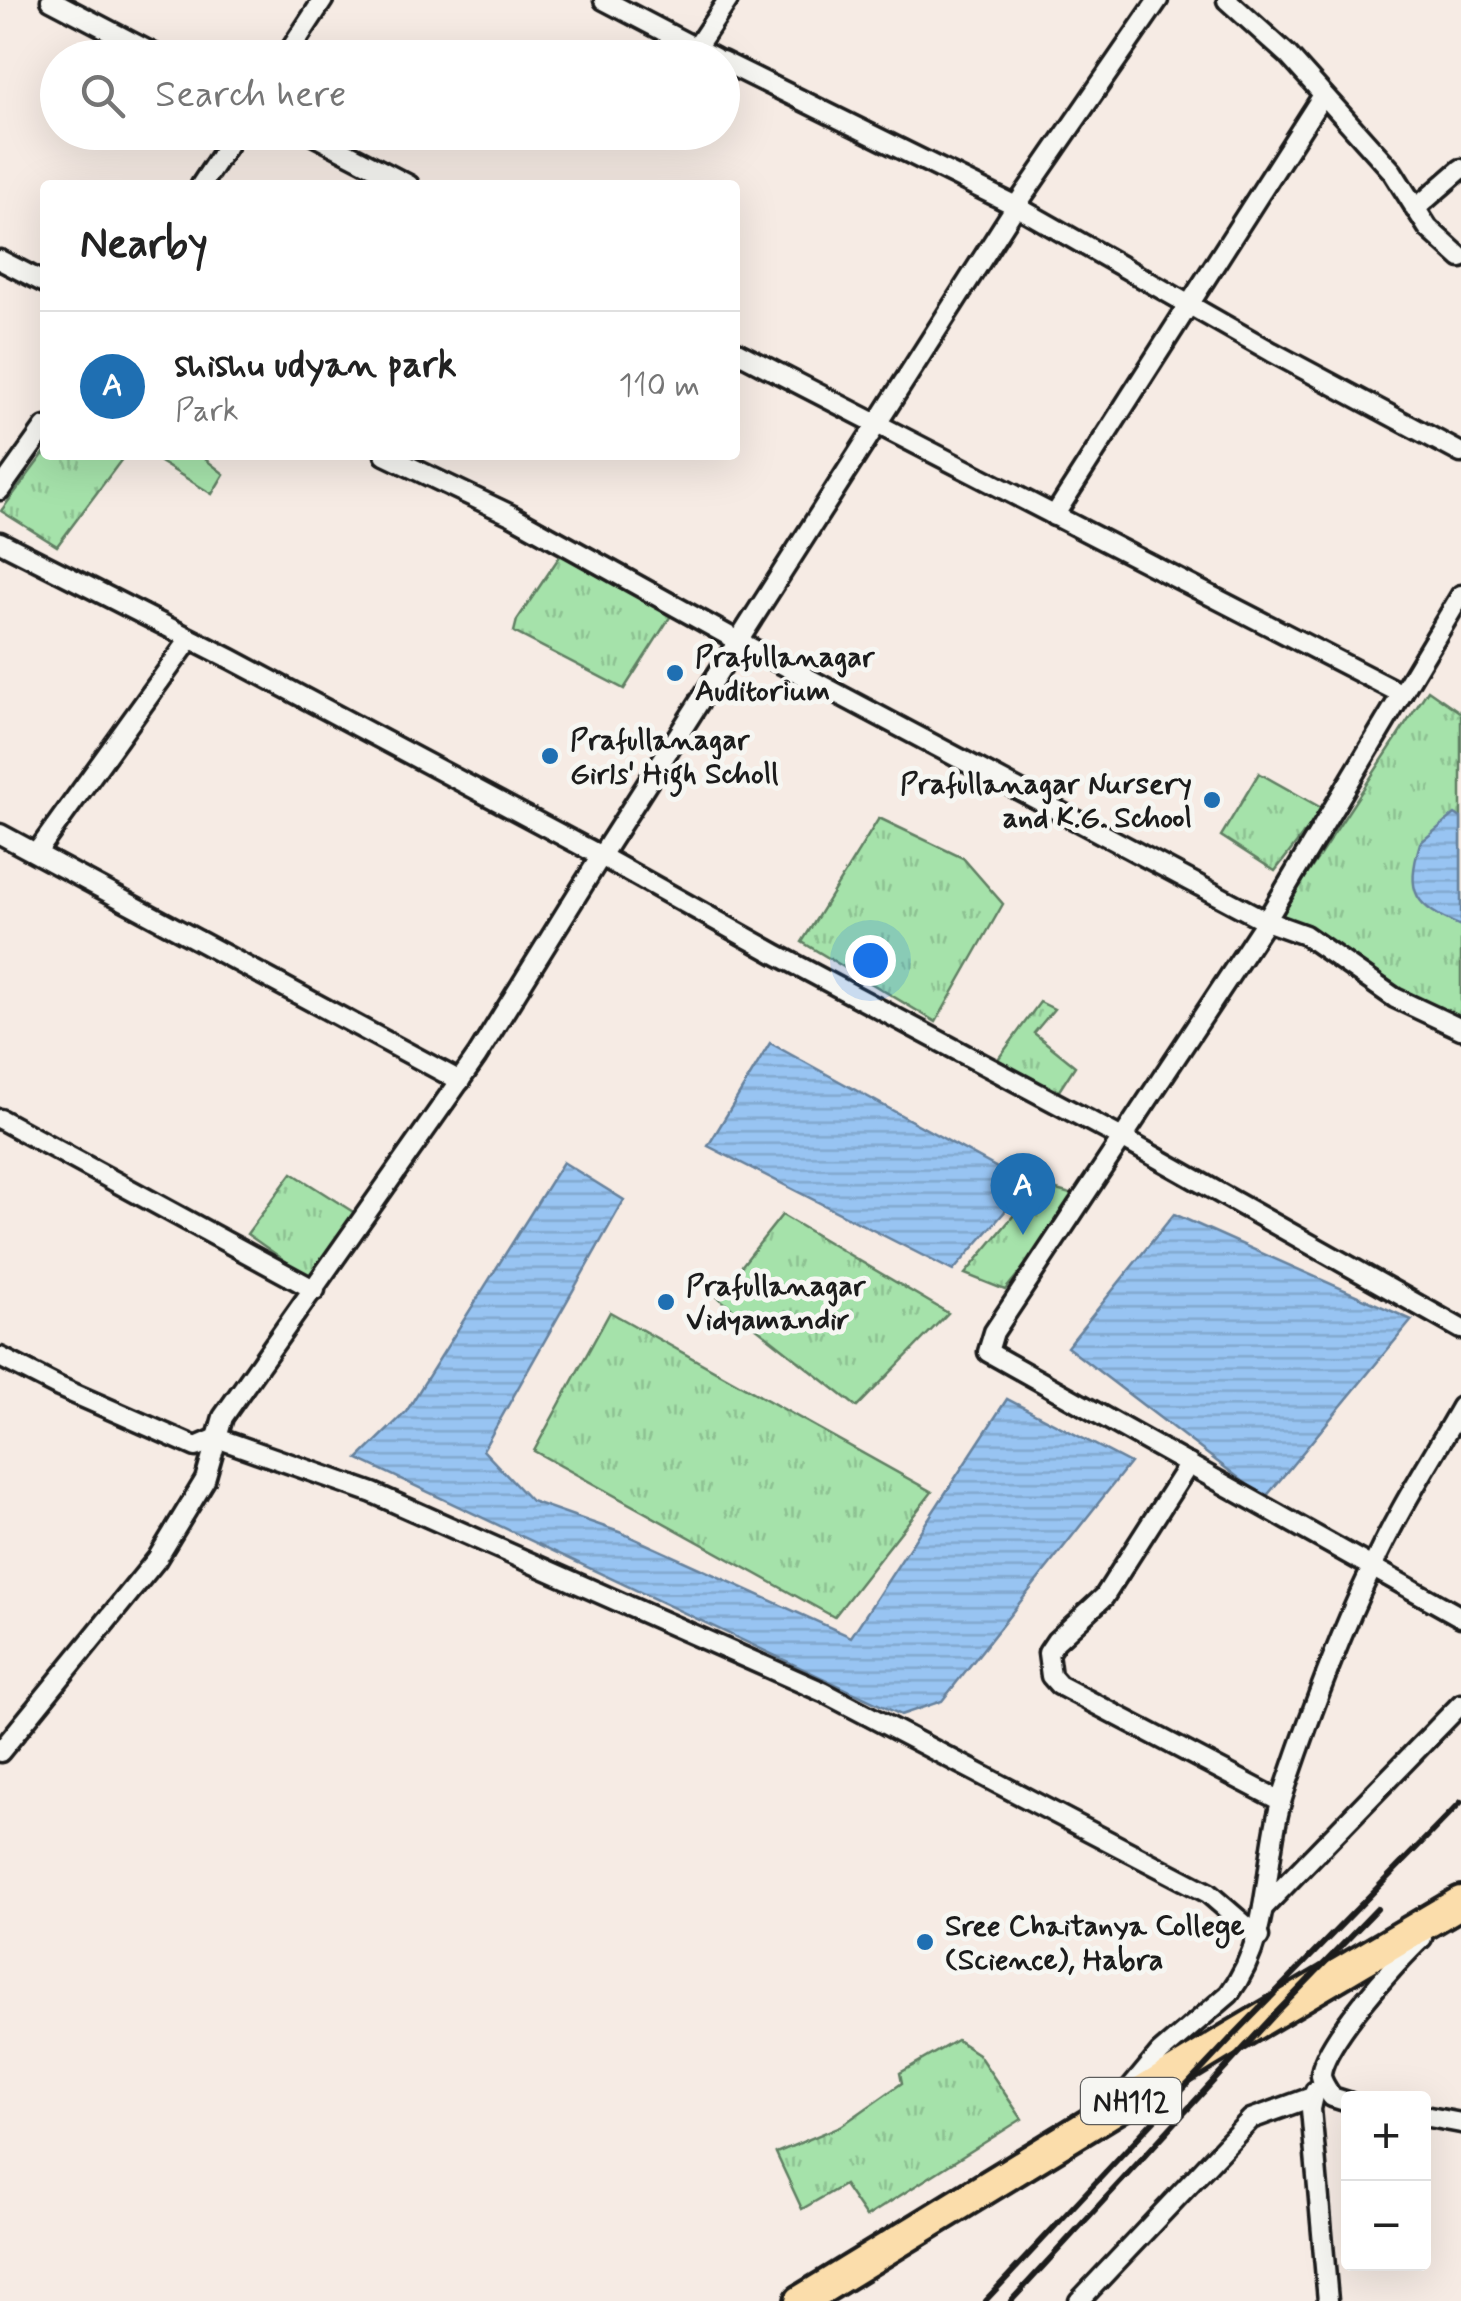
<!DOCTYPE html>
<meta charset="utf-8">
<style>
body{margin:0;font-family:Mynerve,sans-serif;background:#f2f2f2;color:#222}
.controls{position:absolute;right:30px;bottom:30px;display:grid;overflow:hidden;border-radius:10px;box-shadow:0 10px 40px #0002}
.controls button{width:90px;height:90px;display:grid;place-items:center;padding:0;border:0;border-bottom:2px solid #e0e0e0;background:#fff;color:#222;font:50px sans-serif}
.you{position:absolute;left:870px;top:960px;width:35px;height:35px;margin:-25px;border:8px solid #fff;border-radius:50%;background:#1a73e8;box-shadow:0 0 0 15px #1a73e833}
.badge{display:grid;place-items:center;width:65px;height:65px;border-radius:50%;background:#1f6fb2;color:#fff;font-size:32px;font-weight:700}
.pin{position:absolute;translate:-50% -82px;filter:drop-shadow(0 2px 5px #0008)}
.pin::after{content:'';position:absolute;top:52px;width:35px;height:30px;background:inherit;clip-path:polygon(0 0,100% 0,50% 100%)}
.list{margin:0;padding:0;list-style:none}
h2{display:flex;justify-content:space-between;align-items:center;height:130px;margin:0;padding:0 40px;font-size:42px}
h2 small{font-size:32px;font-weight:400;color:#767676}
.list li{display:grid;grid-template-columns:65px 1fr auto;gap:30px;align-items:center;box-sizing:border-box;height:150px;padding:0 40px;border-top:2px solid #e0e0e0}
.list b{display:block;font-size:38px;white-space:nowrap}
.list p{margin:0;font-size:32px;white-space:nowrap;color:#767676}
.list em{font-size:32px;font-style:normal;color:#767676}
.icon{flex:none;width:55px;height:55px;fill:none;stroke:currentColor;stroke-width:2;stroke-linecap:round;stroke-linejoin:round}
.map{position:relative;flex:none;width:1461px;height:2301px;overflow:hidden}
.search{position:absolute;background:#fff;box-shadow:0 10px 40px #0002;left:40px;top:40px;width:700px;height:110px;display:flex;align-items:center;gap:25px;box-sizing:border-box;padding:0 35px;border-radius:55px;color:#767676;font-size:38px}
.panel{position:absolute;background:#fff;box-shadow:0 10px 40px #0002;left:40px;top:180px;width:700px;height:280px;border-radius:10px}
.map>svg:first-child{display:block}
</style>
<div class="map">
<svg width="1461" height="2301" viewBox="0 0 1461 2301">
<defs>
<pattern id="grass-tufts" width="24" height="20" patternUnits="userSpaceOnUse" patternTransform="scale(2.5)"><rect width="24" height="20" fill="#a5e2aa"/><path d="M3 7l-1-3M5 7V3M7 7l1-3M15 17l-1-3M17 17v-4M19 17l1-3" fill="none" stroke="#8dc192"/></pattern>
<pattern id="water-rules" width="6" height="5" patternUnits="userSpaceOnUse" patternTransform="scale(2.5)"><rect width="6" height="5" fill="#98c4f2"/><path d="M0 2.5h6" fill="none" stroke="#82a8cf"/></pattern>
</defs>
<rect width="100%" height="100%" fill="#f6ebe4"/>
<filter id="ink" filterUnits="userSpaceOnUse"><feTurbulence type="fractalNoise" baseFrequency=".01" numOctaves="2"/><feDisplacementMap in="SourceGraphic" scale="20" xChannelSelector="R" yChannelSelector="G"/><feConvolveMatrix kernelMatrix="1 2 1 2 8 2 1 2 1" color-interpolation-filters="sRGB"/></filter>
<g filter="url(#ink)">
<!-- grass -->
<g fill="url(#grass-tufts)" stroke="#607f63" stroke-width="2.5">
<path d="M45,452v3h80l-68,91 -56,-35z"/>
<path d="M562,553l110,61 -48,75 -110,-57 3,-12z"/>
<path d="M1428,690l33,23v306l-59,-28 -85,-59 -37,-16z"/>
<path d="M1259,773l64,36 -48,62 -54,-35z"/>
<path d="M879,818l84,40 40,46 -67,118 -134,-80z"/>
<path d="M1040,1002l14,7 -20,24 41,33 -20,31 -59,-35z"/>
<path d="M292,1173l66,42 -47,64 -64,-45z"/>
<path d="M1039,1185l42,12 -76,93 -40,-16z"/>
<path d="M782,1215l166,98 -91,94 -140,-110z"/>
<path d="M610,1312l322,180 -98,125 -300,-166z"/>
<path d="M957,2040l21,14 44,65 -156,98 -22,-32 -42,24 -26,-56 65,-27 61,-43 -2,-10z"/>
</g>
<!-- pitch -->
<path fill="#a5e2aa" stroke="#607f63" stroke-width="2.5" d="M164,455h36l24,19 -12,20 -52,-32z"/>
<!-- water -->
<g fill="url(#water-rules)" stroke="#66819c" stroke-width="2.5">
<path d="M1455,814l6,4v108c-46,-20 -56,-32 -41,-83z"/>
<path d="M770,1043l258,142 -75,86 -245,-125z"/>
<path d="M563,1162l61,38 -141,250 48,51 91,32 229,104 156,-238 123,64 -188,238 -41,14 -543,-256 48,-47z"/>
<path d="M1174,1214l238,106 -147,178 -198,-151z"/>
</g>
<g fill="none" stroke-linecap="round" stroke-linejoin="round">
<!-- street casing -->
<g stroke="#1c1c1c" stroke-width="25">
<g id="street">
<path d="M51,0l111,58"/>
<path d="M604,0l111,58"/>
<path d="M1227,0l61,55 104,116 36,57 33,30"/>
<path d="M696,48l32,-48"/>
<path d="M285,58l38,-58"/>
<path d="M722,61l294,145 256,146 189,101"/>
<path d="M307,132l102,53"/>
<path d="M201,185l35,-53"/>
<path d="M1415,209l46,-40"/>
<path d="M0,260l45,23"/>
<path d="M735,351l667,343"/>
<path d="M385,455l126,60 229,127 526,279 39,14 90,63 66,31"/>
<path d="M0,490l45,-63"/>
<path d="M1054,516l269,-421"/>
<path d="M0,542l231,117 370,197 415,-650 142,-206"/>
<path d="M1461,595l-195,326 -272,411 -6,20 473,265"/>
<path d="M0,834l460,247"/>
<path d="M37,852l153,-213"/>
<path d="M0,1119l315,171"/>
<path d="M0,1357l59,30 137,60 21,-9 156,55 450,199 385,201 51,44"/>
<path d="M1189,1464l-85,133 -48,44 -8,12 3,23 8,9 222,116"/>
<path d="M0,1752l157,-193 48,-79 18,-63 254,-361 124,-200 175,98 344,183 341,192"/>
<path d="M1263,1908l198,-204"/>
<path d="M1315,2091l-4,18 17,192"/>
<path d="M1126,2094l34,-41 69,-59c45,-60 33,-137 56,-205 25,-74 53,-151 87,-221 25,-56 59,-108 89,-161"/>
<path d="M1348,2102l-16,-5c-4,-6 -10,-14 -11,-21 -1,-30 78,-117 101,-138"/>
<path d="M1424,2116l37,7"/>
<path d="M1079,2301l172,-182 61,-22"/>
</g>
</g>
<!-- highway casing -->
<g stroke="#1c1c1c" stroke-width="38">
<path id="highway" d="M801,2301l430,-263 230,-136"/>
</g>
<!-- street -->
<use href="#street" stroke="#f6f6f2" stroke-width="18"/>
<!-- highway -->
<use href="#highway" stroke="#fbddab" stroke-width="30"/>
<!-- rail -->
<g stroke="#1c1c1c" stroke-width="6">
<path d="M985,2301l246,-263 230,-236"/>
<path d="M1011,2301l265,-288 101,-104"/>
</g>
</g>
</g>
<!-- markers -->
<g fill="#1f6fb2" stroke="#f6f6f2" stroke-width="4">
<circle cx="675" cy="673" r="10"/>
<circle cx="550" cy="756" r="10"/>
<circle cx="1212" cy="800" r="10"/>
<circle cx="666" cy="1302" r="10"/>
<circle cx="925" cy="1942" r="10"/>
</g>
<g text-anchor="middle" stroke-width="10" stroke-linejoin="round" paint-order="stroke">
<!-- shield labels -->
<rect fill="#f6f6f2" stroke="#5d5d5c" stroke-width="2.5" x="1081" y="2078" width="100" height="46" rx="8"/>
<g font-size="28" font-weight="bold" fill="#1c1c1c">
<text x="1131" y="2111">NH112</text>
</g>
<!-- poi labels -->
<g font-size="30" font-weight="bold" fill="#1c1c1c" stroke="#f6f6f2" text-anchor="start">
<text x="695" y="666">Prafullanagar<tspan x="695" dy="34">Auditorium</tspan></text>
<text x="570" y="749">Prafullanagar<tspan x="570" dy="34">Girls' High Scholl</tspan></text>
<text x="1192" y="793" text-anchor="end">Prafullanagar Nursery<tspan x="1192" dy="34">and K.G. School</tspan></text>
<text x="686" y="1295">Prafullanagar<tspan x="686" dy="34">Vidyamandir</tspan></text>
<text x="945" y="1935">Sree Chaitanya College<tspan x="945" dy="34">(Science), Habra</tspan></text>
</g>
</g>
</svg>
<div class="controls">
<button>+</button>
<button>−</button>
</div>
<div class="you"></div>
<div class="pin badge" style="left:1023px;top:1235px">A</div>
<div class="search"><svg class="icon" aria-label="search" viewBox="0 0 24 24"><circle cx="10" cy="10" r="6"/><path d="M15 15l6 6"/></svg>Search here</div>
<section class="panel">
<h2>Nearby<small></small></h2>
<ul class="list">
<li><span class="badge">A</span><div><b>shishu udyan park</b><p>Park</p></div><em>110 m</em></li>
</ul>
</section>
</div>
